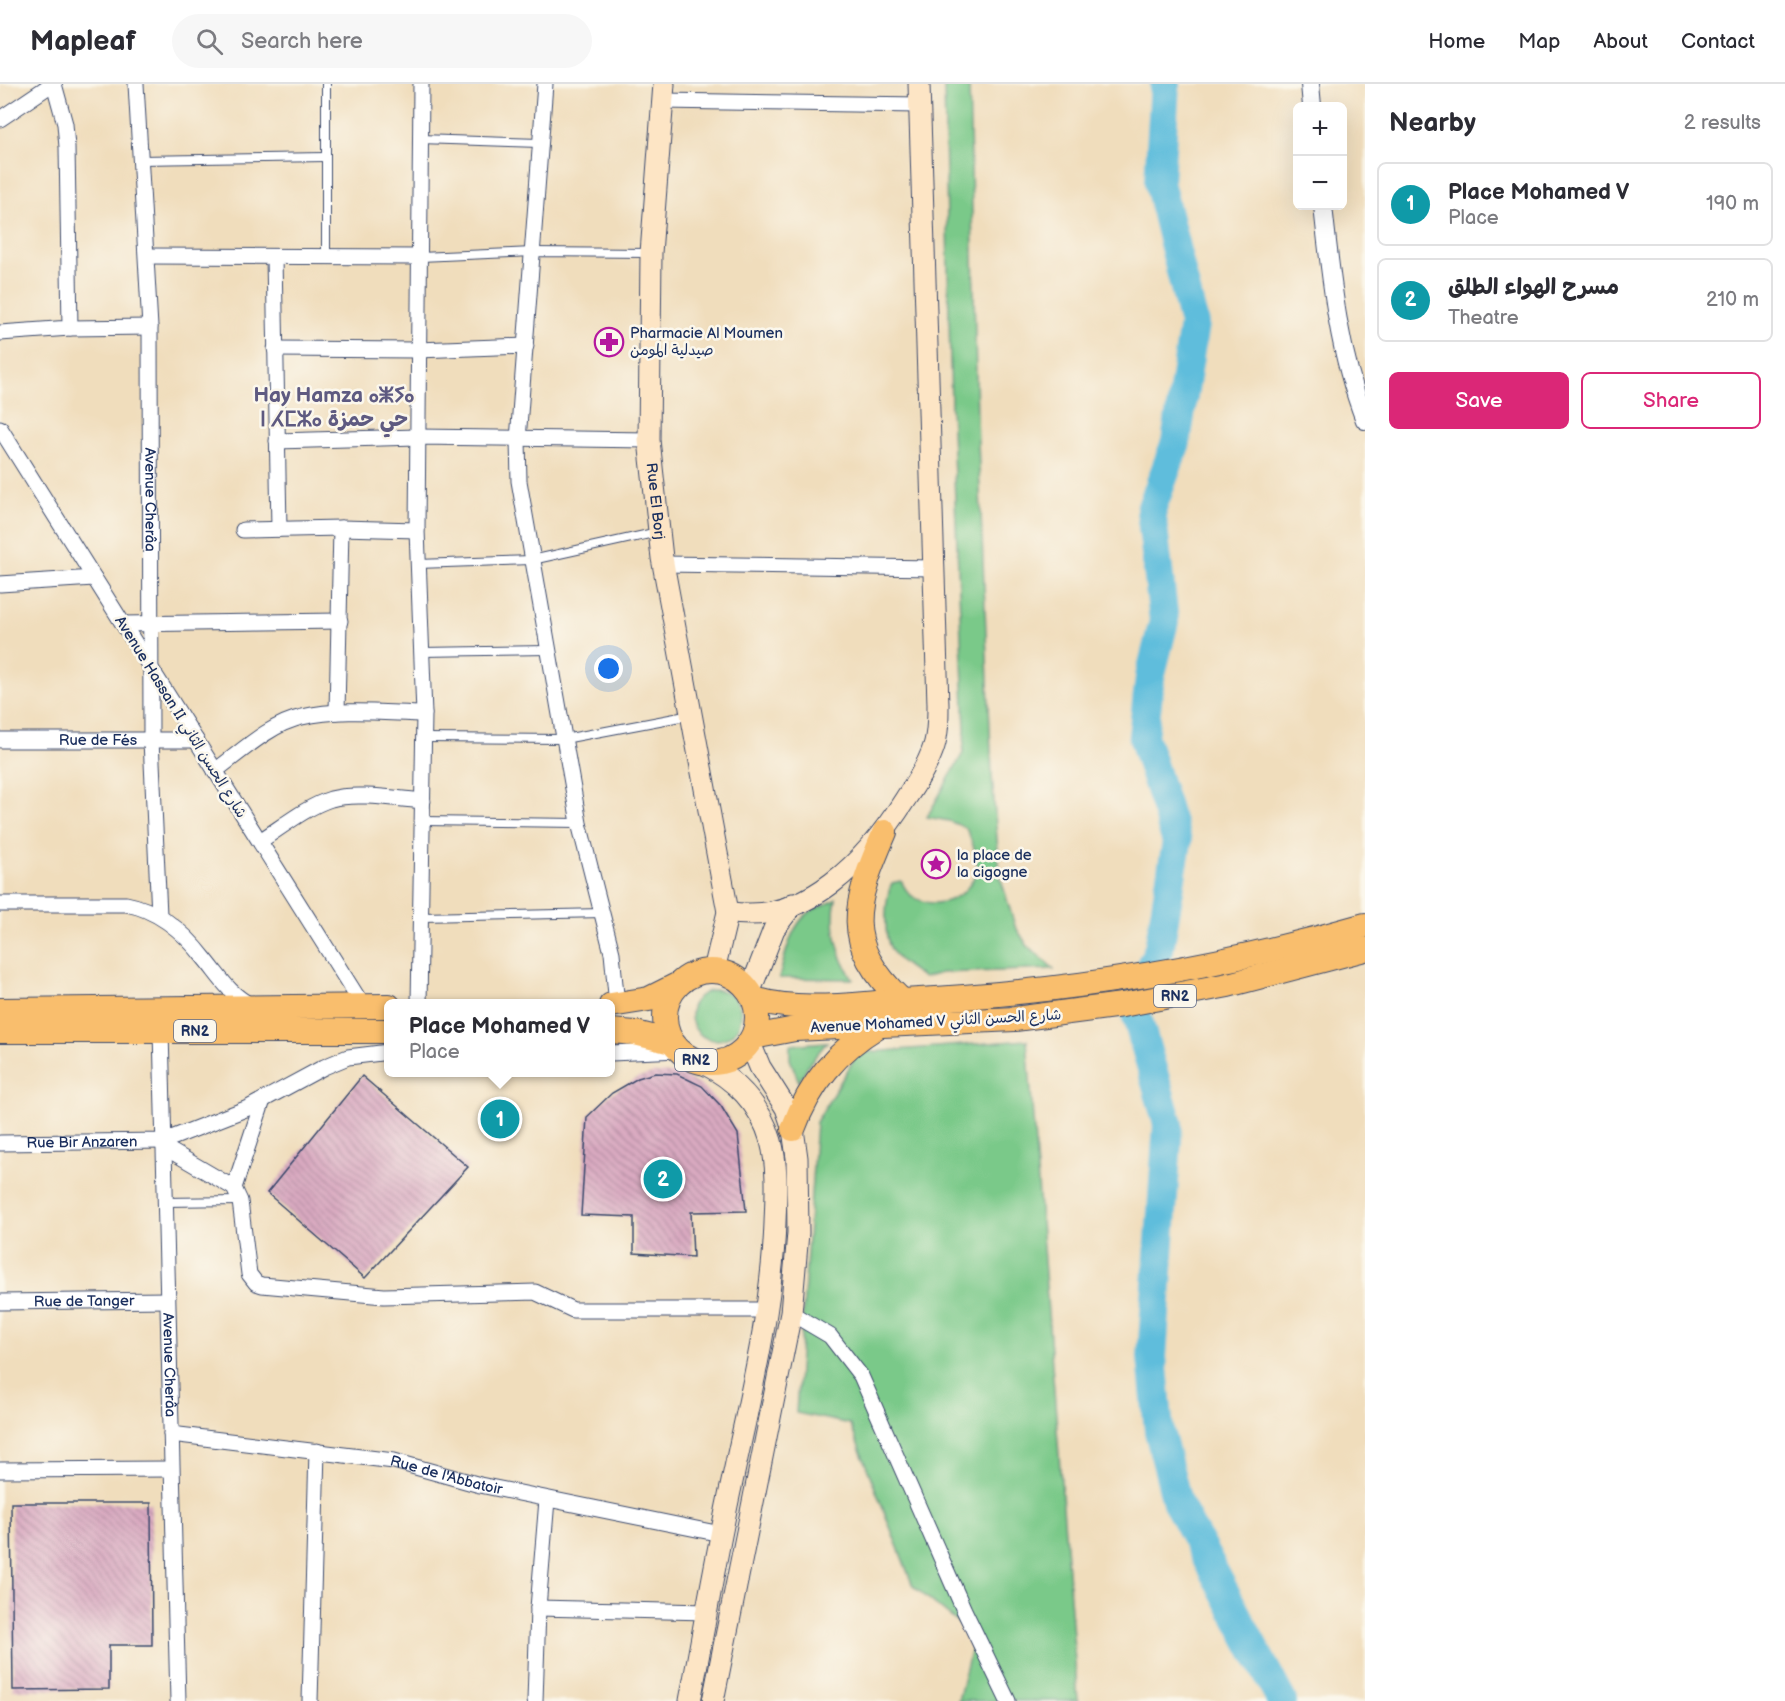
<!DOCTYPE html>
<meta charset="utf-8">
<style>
body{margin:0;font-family:"Balsamiq Sans","Playpen Sans Arabic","Noto Sans Tifinagh",sans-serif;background:#f7f7f7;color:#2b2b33}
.controls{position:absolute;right:18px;top:18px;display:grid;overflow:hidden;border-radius:9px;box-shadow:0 6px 24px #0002}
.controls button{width:54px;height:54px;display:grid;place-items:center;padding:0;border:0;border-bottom:2px solid #e1e1e2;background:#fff;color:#2b2b33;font:30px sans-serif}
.you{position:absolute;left:609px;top:585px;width:21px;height:21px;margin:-15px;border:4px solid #fff;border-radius:50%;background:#1a73e8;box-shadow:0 0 0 9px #1a73e833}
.badge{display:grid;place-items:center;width:39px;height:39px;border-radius:50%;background:#db2777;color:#fff;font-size:20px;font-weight:700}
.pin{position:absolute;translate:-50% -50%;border:3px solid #fff;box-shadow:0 2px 6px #0006}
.popup{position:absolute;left:384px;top:915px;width:231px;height:78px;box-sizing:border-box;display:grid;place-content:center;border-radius:9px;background:#fff;filter:drop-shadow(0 2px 4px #0005);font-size:20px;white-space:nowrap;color:#7c7c81}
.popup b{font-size:22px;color:#2b2b33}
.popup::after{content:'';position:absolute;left:50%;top:100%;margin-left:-12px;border:12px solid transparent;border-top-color:#fff}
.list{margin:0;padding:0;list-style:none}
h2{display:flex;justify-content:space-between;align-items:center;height:78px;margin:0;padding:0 24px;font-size:26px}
h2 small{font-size:20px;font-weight:400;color:#7c7c81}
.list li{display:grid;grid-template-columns:39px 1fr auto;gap:18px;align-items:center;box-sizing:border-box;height:84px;margin:0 12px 12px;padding:0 12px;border:2px solid #e1e1e2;border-radius:9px}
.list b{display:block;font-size:22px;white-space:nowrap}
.list p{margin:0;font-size:20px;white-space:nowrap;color:#7c7c81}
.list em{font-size:20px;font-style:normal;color:#7c7c81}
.actions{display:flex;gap:12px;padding:18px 24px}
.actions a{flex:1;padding:14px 0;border:2px solid #db2777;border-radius:9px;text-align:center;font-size:21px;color:#db2777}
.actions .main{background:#db2777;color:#fff}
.icon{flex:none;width:33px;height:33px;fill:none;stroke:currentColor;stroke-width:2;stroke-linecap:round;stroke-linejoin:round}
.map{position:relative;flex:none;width:1365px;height:1617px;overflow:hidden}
header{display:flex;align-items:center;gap:36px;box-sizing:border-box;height:84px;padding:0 30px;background:#fff;border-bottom:2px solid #e1e1e2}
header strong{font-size:28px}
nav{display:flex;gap:33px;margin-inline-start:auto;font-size:21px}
.search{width:420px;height:54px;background:#f7f7f7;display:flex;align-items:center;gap:15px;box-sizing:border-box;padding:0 21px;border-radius:33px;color:#7c7c81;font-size:22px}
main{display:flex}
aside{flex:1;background:#fff}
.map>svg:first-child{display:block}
</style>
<header>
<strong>Mapleaf</strong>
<div class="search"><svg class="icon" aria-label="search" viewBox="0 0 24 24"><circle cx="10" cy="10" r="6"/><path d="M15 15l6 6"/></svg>Search here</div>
<nav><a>Home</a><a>Map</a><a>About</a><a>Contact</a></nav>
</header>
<main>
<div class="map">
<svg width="1365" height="1617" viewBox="0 0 1365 1617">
<defs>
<pattern id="building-back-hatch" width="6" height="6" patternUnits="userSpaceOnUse" patternTransform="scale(1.5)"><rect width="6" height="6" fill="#daaac1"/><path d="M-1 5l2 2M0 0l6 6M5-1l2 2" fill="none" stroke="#b08ba0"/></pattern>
</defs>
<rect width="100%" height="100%" fill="#fbf7ec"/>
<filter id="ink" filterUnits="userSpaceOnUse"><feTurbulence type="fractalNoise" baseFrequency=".0167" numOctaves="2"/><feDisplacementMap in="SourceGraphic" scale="12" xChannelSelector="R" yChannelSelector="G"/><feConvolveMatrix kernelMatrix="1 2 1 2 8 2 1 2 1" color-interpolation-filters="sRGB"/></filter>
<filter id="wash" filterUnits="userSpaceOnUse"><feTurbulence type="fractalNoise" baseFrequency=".008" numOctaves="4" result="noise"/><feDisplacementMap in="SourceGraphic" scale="24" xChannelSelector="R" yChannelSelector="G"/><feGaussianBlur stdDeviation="1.35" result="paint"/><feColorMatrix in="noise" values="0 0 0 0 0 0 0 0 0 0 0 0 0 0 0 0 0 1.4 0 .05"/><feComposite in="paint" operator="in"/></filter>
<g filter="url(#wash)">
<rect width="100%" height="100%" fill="#f0ddbc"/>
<!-- green -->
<g fill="#7ac989" stroke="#4a7c74" stroke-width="1.5">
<path d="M944,0h25l8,334 15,358 8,100 15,50 12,19 27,24 -113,4 -17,5c-12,-8 -26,-16 -33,-29 -8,-14 -6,-52 1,-66l9,-2c3,5 6,12 11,15 26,18 64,-1 65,-33 0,-12 -7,-24 -11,-35l-17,-7 -22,-4 36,-64 2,-23 -14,-323z"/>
<path d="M836,815c-6,26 2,58 17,80l-74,-1c6,-21 11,-53 31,-66 8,-6 18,-7 26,-13z"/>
<circle cx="716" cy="931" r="25"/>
<path d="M1027,956l51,661h-120l16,-65 -61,-50 -63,-162 -54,-11 20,-291 42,-69z"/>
<path d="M827,958l-19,23 -9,17 -9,-23v-14z"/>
</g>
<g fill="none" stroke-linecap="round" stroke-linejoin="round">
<!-- river -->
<path stroke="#5ebddc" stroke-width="30" d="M1165,0l-6,98 35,142 -18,118 -25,68 13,111 -14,56 -7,59 34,106 -18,107 -26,54 35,121 -16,233 7,74 18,71 105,199"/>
</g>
<g id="blocks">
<!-- building -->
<g fill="url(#building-back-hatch)">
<path d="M655,989l22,1 25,12 19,20 17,28 8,77 -55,1 2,45 -59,-4v-36l-53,-2 6,-98 25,-24 26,-15z"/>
<path d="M362,992l106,91 -103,111 -98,-85z"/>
<path d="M11,1419h140l1,142h-43v44l-96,1z"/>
</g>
</g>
</g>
<g filter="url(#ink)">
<use href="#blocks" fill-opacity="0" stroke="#3b496c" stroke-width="1.5"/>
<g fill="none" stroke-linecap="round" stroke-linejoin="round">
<!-- service casing -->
<g stroke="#3b496c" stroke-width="10">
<g id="service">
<path d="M420,55l119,4"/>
<path d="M140,76l186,-3"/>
<path d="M326,173v-173"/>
<path d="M420,173l112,-5 117,1"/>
<path d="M418,480l114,-4 126,-28"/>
<path d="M421,568l127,-2"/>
<path d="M424,654l140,1 127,-24"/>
<path d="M423,737l156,2"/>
<path d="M421,833l182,-4"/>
<path d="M164,1118l76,-1"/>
</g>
</g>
<!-- minor casing -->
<g stroke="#3b496c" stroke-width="17">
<g id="minor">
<path id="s1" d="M136,0l14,243 1,413 8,175"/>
<path d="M545,0l-27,356 1,41 60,342 33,130 5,52"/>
<path d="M663,17l256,4"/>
<path d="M0,35l52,-35"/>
<path d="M147,172l273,1"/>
<path d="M274,173l5,272"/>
<path d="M70,244l80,-1"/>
<path d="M0,249l70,-5 -3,-181 -2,-23 -11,-40"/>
<path d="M275,265l143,1 108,-4"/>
<path d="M0,344l363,578"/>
<path d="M277,357l140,-4 232,3"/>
<path d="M243,446l98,-2 76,2"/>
<path d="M663,480l271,4"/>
<path d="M0,500l94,-6"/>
<path d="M123,540l217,-3"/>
<path d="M337,628l4,-184"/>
<path id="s2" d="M0,656h196"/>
<path d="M215,687c26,-19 55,-47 87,-54 39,-9 82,-4 122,-3"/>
<path d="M260,757c22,-14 46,-34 71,-42 24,-7 67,0 92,2"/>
<path d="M0,820h126c33,6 59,29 79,55 15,18 25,36 46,46"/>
<path d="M419,920l5,-290 -7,-184 4,-446"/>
<path id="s3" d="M161,947l17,670"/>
<path d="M611,969l68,-3"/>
<path id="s4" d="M0,1059l164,-2 84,-33 76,-41 24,-10 41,-5"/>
<path d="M164,1063l70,41 6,13 9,73 7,9 6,2 122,11 151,-4 38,18h195"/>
<path d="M234,1104l29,-88"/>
<path id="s5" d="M0,1218l167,-2"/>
<path d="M791,1229l39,23 31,40 103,234 44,91"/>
<path id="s6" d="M171,1350l223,27 86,24 241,49"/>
<path d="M0,1386l170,-1"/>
<path d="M538,1524l169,4"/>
<path d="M310,1617l7,-250"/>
<path d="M535,1617l3,-93 9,-108"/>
</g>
</g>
<!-- tertiary casing -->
<g stroke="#3b496c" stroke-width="20">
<g id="tertiary">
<path d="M1310,0l2,22"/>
<path d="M1323,122c8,73 15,145 42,214"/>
</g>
</g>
<!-- secondary casing -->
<g stroke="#3b496c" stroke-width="23">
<g id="secondary">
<path id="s7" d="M664,0l-13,169 -2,187 13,118 66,354 -14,58"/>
<path d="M728,828c78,15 141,-55 178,-114 11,-16 22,-33 28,-52 4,-13 4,-27 4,-41l-19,-621"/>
<path d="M750,907l24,-62 19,-25"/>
<path d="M690,1617c14,-73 26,-146 42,-219 18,-86 40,-171 43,-259 1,-27 3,-56 -4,-82 -11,-38 -36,-62 -70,-79"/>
<path d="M713,1617l78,-388 7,-80 -1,-75 -4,-29 -7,-21 -26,-41 -10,-24"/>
</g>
</g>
<!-- trunk casing -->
<g stroke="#3b496c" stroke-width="26">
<g id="trunk">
<path d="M885,748c-31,72 -45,110 17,169"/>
<circle cx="711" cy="933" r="46"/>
<path d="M754,915c48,14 99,5 149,2 157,-8 311,-32 462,-76"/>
<path d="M611,921l38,-6 28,-14"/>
<path d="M0,926l389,-4"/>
<path d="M0,947h389"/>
<path d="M611,947l24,2 37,9"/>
<path d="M753,953l42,-8 220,-10 107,-14 106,-20 137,-36"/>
<path d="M793,1045c17,-46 44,-78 85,-103"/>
</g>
</g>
<!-- service -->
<use href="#service" stroke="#fff" stroke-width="8"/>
<!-- minor -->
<use href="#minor" stroke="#fff" stroke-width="15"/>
<!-- tertiary -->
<use href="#tertiary" stroke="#fff" stroke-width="18"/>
<!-- secondary -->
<use href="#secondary" stroke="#fde5c5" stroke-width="21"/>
<!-- trunk -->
<use href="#trunk" stroke="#f9be6d" stroke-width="24"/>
</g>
</g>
<!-- icons -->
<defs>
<g id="pharmacy-ring" transform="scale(1.5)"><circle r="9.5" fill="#fbf7ec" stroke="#b5179e" stroke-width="1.5"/><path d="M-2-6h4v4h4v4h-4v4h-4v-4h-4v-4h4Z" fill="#b5179e"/></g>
<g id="sight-ring" transform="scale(1.5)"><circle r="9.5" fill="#fbf7ec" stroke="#b5179e" stroke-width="1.5"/><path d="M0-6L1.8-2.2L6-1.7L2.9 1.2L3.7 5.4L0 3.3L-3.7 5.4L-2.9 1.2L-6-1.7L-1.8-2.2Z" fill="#b5179e"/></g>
</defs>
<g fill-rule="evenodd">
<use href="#pharmacy-ring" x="609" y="258"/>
<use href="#sight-ring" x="936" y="780"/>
</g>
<g text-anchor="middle" stroke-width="5" stroke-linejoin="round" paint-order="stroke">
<!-- shield labels -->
<g fill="#fbf7ec" stroke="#5e6b89" stroke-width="1.5">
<rect x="1154" y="901" width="42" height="22" rx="4.5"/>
<rect x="174" y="936" width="42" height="22" rx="4.5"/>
<rect x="675" y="965" width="42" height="22" rx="4.5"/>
</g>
<g font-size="14" font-weight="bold" fill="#1b2f5e">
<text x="1175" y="917">RN2</text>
<text x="195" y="952">RN2</text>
<text x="696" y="981">RN2</text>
</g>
<!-- poi labels -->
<g font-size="15" fill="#1b2f5e" stroke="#fbf7ec" text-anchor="start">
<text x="630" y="254">Pharmacie Al Moumen<tspan x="630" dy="17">صيدلية المومن</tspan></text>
<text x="957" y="776">la place de<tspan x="957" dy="17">la cigogne</tspan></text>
</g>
<!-- street labels -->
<g font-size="15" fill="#1b2f5e" stroke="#fbf7ec">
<text dy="5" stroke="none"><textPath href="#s1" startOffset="416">Avenue Cherâa</textPath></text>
<text dy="5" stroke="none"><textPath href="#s7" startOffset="418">Rue El Borj</textPath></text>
<text transform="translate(181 633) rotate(58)" y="5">Avenue Hassan II شارع الحسن الثاني</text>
<text dy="5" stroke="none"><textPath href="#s2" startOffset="98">Rue de Fés</textPath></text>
<text transform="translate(936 937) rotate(-3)" y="5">Avenue Mohamed V شارع الحسن الثاني</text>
<text dy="5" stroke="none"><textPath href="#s4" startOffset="82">Rue Bir Anzaren</textPath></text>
<text dy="5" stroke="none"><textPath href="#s5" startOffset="84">Rue de Tanger</textPath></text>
<text dy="5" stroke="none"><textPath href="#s3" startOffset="334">Avenue Cherâa</textPath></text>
<text dy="5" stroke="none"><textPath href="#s6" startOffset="279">Rue de l'Abbatoir</textPath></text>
</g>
<!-- district labels -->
<g font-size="21" font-weight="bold" fill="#5e5a81" stroke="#fbf7ec">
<text x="334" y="318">Hay Hamza ⴰⵥⵢⴰ<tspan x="334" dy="24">ⵏ ⵃⵎⵣⴰ حي حمزة</tspan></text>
</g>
</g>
</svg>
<div class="controls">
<button>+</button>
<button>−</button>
</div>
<div class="you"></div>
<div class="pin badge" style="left:500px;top:1035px;background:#0f9aa8">1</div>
<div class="popup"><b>Place Mohamed V</b>Place</div>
<div class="pin badge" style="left:663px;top:1095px;background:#0f9aa8">2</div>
</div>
<aside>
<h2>Nearby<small>2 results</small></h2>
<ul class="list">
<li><span class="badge" style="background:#0f9aa8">1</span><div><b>Place Mohamed V</b><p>Place</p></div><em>190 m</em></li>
<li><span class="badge" style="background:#0f9aa8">2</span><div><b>مسرح الهواء الطلق</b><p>Theatre</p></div><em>210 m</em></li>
</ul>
<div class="actions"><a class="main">Save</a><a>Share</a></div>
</aside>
</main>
